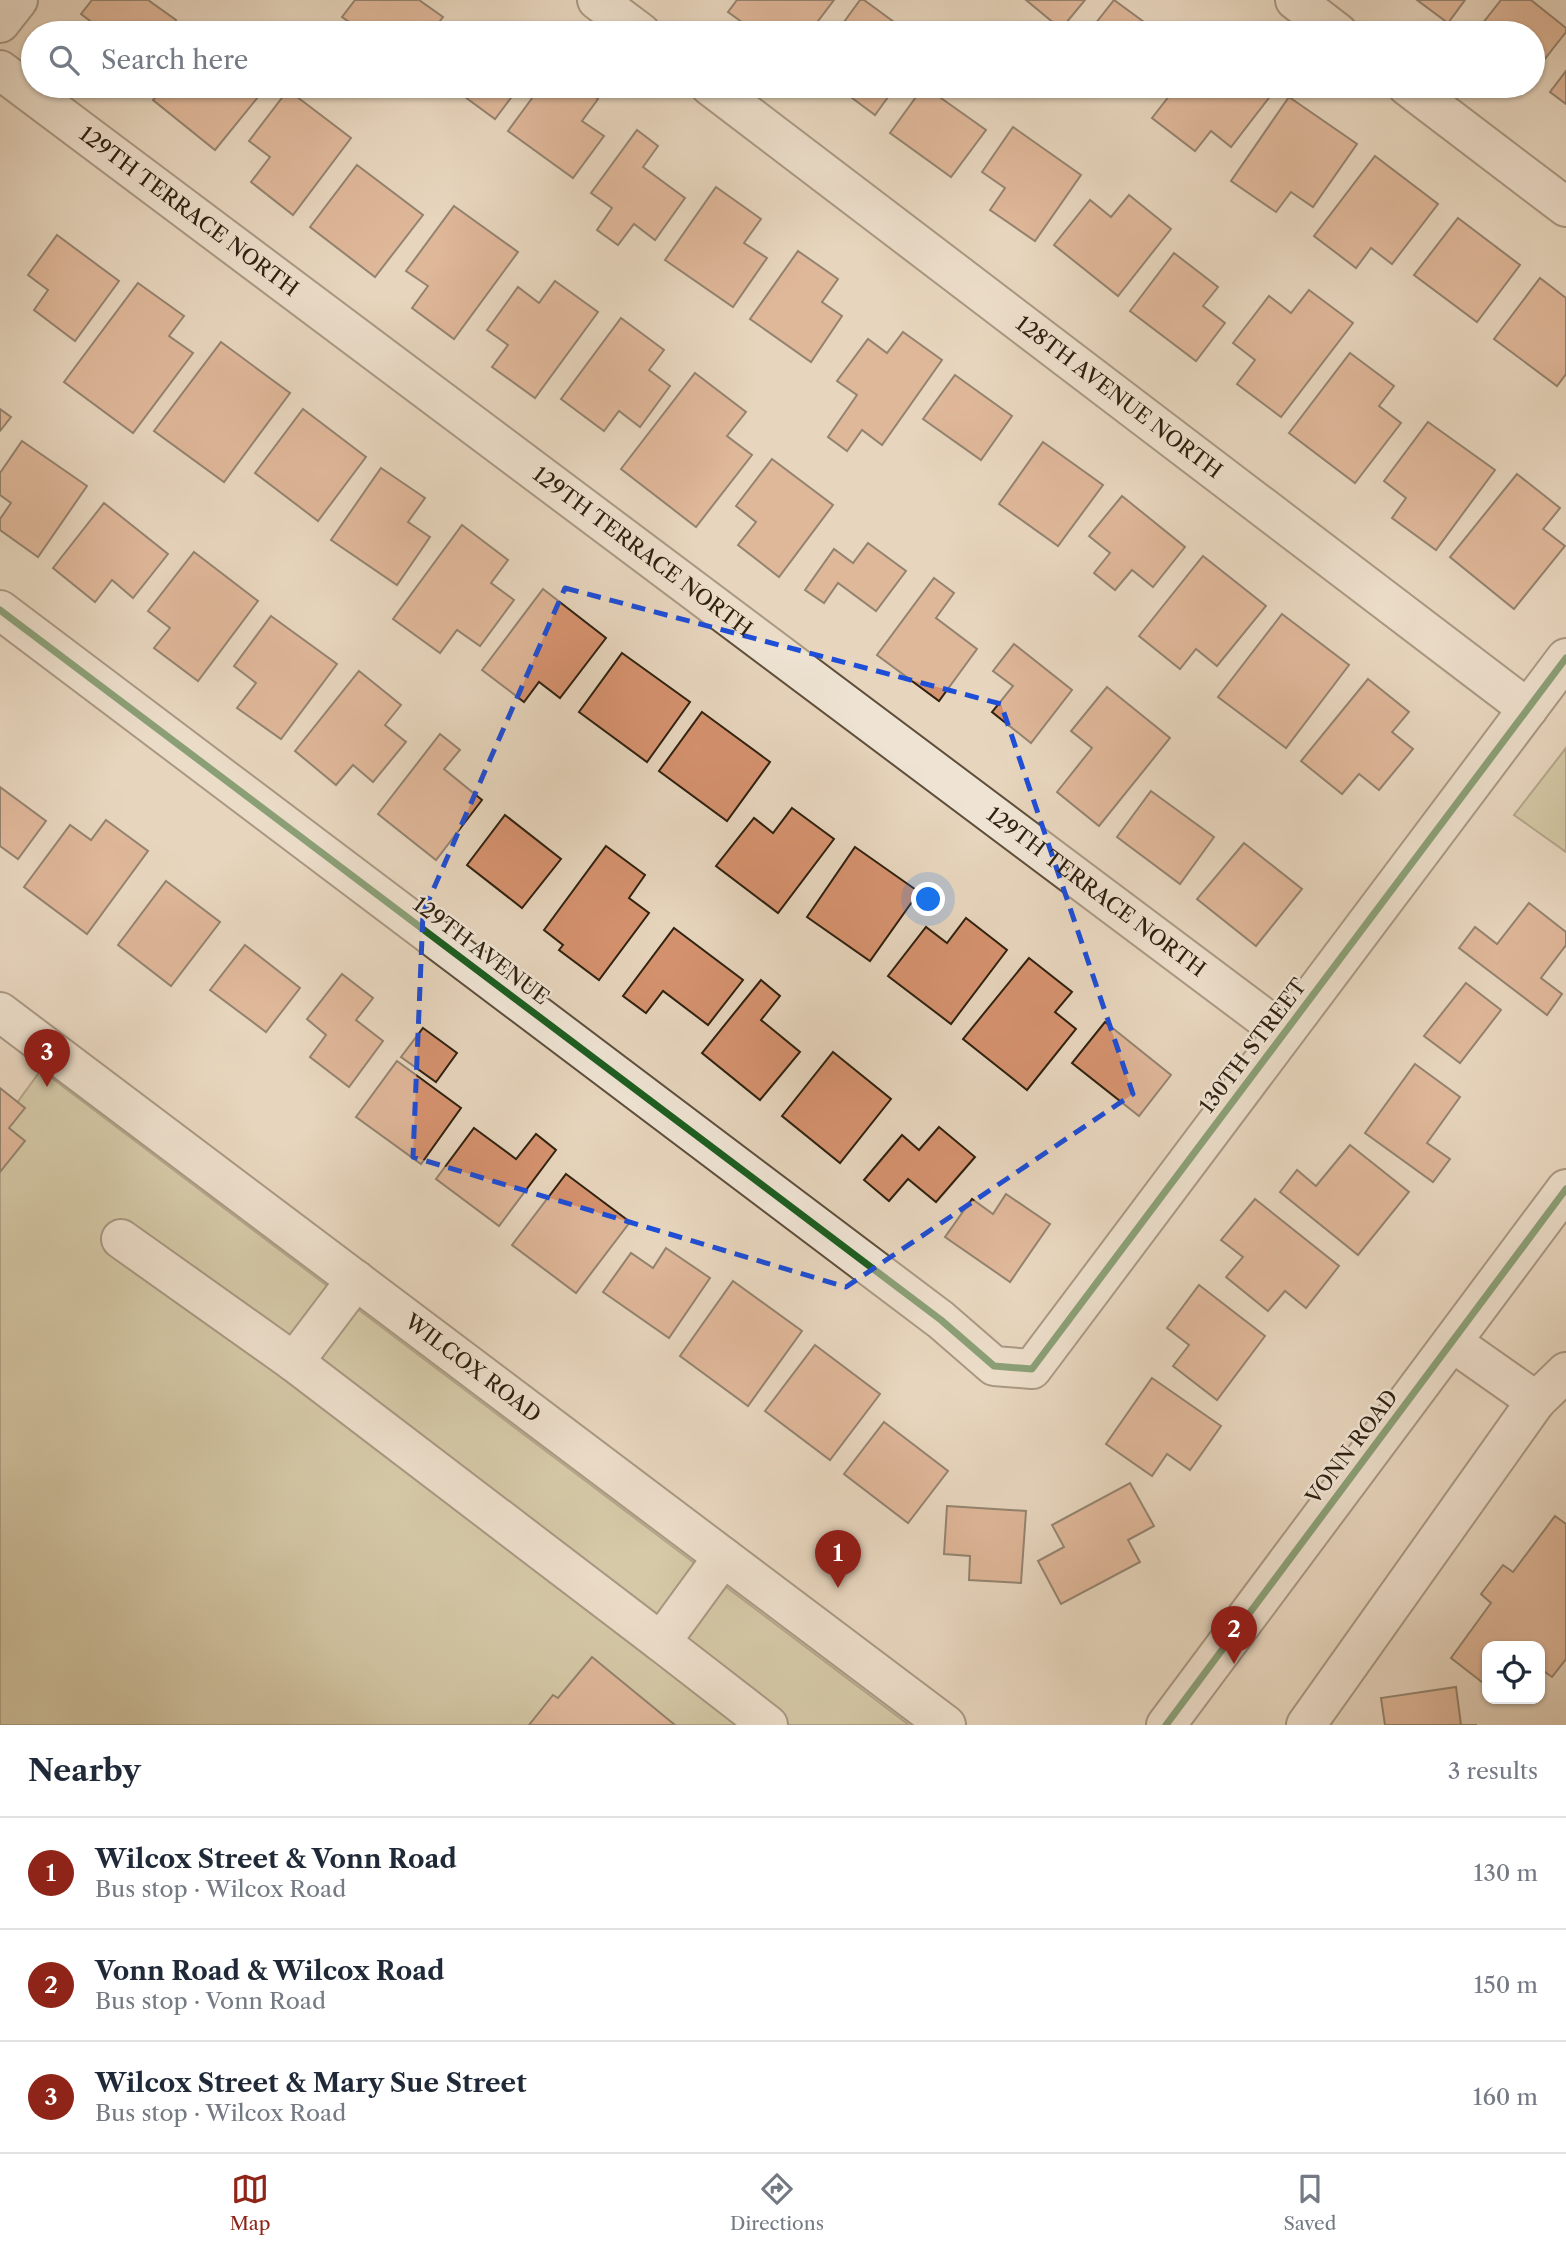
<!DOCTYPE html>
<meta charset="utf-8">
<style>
body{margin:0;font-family:"Libre Caslon Text",serif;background:#f6f6f7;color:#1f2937}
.controls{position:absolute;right:21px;bottom:21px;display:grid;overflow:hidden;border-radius:14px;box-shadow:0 2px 5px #0004}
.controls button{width:63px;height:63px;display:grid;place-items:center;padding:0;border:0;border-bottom:2px solid #e0e1e3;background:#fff;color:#1f2937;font:35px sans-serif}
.you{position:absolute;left:929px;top:900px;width:24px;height:24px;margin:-18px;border:5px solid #fff;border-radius:50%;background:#1a73e8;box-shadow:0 0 0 10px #1a73e833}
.badge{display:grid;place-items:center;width:46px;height:46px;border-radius:50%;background:#8f2418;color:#fff;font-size:23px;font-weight:700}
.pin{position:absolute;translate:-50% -58px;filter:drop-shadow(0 2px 4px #0008)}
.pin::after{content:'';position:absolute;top:37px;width:24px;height:21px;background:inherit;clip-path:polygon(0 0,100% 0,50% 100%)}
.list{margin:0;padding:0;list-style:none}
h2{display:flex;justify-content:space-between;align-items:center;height:91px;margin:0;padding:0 28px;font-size:30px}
h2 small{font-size:23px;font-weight:400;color:#747a83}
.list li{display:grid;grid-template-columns:46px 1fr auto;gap:21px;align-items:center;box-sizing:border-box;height:112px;padding:0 28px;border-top:2px solid #e0e1e3}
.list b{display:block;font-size:26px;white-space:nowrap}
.list p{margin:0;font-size:23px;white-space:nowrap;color:#747a83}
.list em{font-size:23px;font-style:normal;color:#747a83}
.icon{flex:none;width:38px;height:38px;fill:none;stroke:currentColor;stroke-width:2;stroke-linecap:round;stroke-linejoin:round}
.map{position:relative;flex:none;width:1566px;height:1725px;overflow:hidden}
.search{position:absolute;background:#fff;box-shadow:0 2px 5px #0004;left:21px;right:21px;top:21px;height:77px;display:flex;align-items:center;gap:18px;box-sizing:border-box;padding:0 24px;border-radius:38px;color:#747a83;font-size:26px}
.sheet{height:427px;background:#fff}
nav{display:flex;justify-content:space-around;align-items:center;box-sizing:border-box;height:98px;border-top:2px solid #e0e1e3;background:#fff;font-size:19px;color:#747a83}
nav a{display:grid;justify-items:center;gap:4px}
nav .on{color:#8f2418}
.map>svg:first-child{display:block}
</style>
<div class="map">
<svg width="1566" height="1725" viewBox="0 0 1566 1725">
<rect width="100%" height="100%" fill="#e7d5bd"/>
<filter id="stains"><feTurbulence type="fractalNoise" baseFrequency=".00286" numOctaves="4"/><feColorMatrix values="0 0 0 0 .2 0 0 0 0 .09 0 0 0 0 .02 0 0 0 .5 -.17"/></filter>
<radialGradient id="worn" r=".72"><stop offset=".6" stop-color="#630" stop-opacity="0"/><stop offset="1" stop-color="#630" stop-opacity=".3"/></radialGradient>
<!-- green -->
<g fill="#bebb8c" stroke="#766e4e" stroke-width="2">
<path d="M1566,748v104l-52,-37z"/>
<path d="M41,1070l868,655h-909v-599z"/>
</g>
<!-- building -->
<g fill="#d5926e" stroke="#2f2110" stroke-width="2">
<path d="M92,0h56l28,20 -10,13h-66l2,-3 -21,-16z"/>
<path d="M355,0h64l24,17 -12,16h-66l-23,-16z"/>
<path d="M737,0h97l-25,33h-52l-29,-21z"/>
<path d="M860,0h4l45,33h-73z"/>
<path d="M1026,0h59l-24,29z"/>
<path d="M1114,0l45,33h-71z"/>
<path d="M1417,0h48l-17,23z"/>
<path d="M1501,0h30l35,28v4l-33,42v-41h-58z"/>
<path d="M1566,71v33l-16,-12z"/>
<path d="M165,86h102l-52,64 -62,-50z"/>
<path d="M450,86h70l-25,33z"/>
<path d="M541,86h38l19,13 -16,22 22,15 -31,42 -65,-47z"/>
<path d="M836,86h60l-21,29z"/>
<path d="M924,86l62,44 -35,47 -61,-44z"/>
<path d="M1177,86h101l-47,61 -20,-16 -16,20 -43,-33z"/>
<path d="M288,90l63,48 -58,77 -42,-33 19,-25 -21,-16z"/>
<path d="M1289,97l68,47 -44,63 -22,-15 -15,20 -45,-31z"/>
<path d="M1013,127l68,48 -46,66 -45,-31 15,-22 -23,-16z"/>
<path d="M637,130l21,16 -15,21 42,31 -30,42 -21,-16 -16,21 -21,-15 15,-22 -21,-15z"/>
<path d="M1375,156l63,48 -46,60 -21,-16 -15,20 -42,-32z"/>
<path d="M357,165l66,50 -48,62 -65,-50z"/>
<path d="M716,187l45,32 -17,24 23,15 -34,49 -68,-47z"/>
<path d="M1129,195l42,34 -53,67 -64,-51 36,-45 21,17z"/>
<path d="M454,206l64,46 -64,87 -42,-31 16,-22 -22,-15z"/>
<path d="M1458,218l62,47 -43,57 -63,-47z"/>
<path d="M57,235l62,46 -44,60 -41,-31 14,-20 -20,-15z"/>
<path d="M798,251l40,28 -16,23 20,14 -31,46 -61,-43z"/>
<path d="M1174,253l44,34 -15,19 22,17 -29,38 -66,-50z"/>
<path d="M1540,278l26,20v76l-9,12 -63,-47z"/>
<path d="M555,281l43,31 -63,86 -43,-31 16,-22 -21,-15 31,-43 21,16z"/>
<path d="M138,283l46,33 -15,20 24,17 -60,80 -69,-51z"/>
<path d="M1309,290l44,33 -72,94 -44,-33 18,-24 -22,-17 36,-47 22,17z"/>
<path d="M621,318l43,32 -15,20 21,16 -30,41 -21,-16 -15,20 -43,-32z"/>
<path d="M903,332l39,28 -60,85 -20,-15 -15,21 -19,-14 29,-42 -20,-14 31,-42 19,14z"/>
<path d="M221,342l69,51 -66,89 -70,-51z"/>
<path d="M1350,353l44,33 -15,20 22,17 -46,60 -66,-50z"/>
<path d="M695,373l51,39 -19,24 25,19 -56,72 -75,-58z"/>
<path d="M955,375l57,41 -31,44 -58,-41z"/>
<path d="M0,409l11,8 -11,14z"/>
<path d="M303,409l63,48 -48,64 -63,-48z"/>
<path d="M1428,422l67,48 -59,80 -44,-32 14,-20 -22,-17z"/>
<path d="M22,441l65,45 -49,71 -38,-27v-11l11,-16 -11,-8v-22z"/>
<path d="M1043,442l60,43 -45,61 -59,-42z"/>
<path d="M772,459l61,46 -54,72 -41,-32 18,-23 -20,-16z"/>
<path d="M381,468l44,30 -17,24 22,15 -33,48 -66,-45z"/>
<path d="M1517,474l43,34 -17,21 22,17 -51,63 -64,-52z"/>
<path d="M1122,496l63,51 -32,40 -21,-17 -17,20 -21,-17 16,-20 -21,-17z"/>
<path d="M104,503l64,51 -35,44 -21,-18 -17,22 -42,-34z"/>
<path d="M462,525l46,35 -17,23 23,17 -34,46 -23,-16 -17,23 -47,-34z"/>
<path d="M868,543l38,28 -30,40 -38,-28 -14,20 -19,-13 29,-41 19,14z"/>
<path d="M194,552l64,49 -60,80 -44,-33 16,-20 -22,-17z"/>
<path d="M1203,556l63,50 -49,60 -21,-17 -16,20 -41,-33z"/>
<path d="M934,578l20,15 -18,25 41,31 -38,52 -62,-46z"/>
<path d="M543,589l63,49 -46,60 -21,-16 -15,20 -42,-32z"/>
<path d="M1282,614l67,51 -63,83 -68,-51z"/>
<path d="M271,616l66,48 -56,75 -44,-31 19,-25 -22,-17z"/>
<path d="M1014,644l58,46 -41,53 -39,-31 21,-26 -20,-15z"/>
<path d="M622,653l68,49 -43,60 -68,-50z"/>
<path d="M359,671l42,34 -16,20 21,17 -33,40 -20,-17 -17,20 -41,-34z"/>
<path d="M1368,679l41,33 -17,20 21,17 -34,41 -20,-16 -17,20 -41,-33z"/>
<path d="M1107,687l63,51 -71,88 -42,-34 35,-44 -21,-17z"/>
<path d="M702,712l68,50 -43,59 -68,-50z"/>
<path d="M440,734l20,16 -16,19 38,31 -46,60 -58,-46z"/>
<path d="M0,787l46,34 -28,38 -18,-13z"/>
<path d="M1151,791l63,46 -34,47 -63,-47z"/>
<path d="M792,808l42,31 -56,74 -62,-47 38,-48 19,15z"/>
<path d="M505,815l56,44 -39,49 -55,-43z"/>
<path d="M106,820l42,31 -61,83 -63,-47 46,-62 21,15z"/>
<path d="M1244,843l58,46 -46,57 -59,-47z"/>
<path d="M606,846l39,29 -16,23 20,15 -50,67 -40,-30 4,-5 -19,-15z"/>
<path d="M855,847l64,45 -49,69 -63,-44z"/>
<path d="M166,881l54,41 -49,64 -53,-41z"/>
<path d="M1529,903l37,29v13l-25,33 21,16 -15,21 -88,-67 16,-21 22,17z"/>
<path d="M966,918l41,32 -56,74 -63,-48 38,-49 21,16z"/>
<path d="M674,928l69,52 -35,45 -45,-34 -17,22 -23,-17z"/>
<path d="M245,945l55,43 -34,44 -56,-42z"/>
<path d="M1029,958l43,34 -17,20 21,17 -49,61 -64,-51z"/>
<path d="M342,974l31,24 -17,22 27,21 -34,46 -39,-30 16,-22 -19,-16z"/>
<path d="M761,980l19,16 -19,24 39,32 -40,48 -58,-47z"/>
<path d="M1466,983l35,27 -41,53 -36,-27z"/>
<path d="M1105,1022l66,53 -32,41 -67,-53z"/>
<path d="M423,1028l34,25 -21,29 -35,-25z"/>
<path d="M833,1052l58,47 -51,64 -58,-47z"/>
<path d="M397,1061l64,47 -40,56 -65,-47z"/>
<path d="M1415,1064l45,33 -33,46 23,16 -17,23 -68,-49z"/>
<path d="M0,1088l25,20 -16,20 16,13 -25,31z"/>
<path d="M939,1127l36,30 -39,45 -28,-23 -19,22 -25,-21 38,-45 17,15z"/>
<path d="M474,1128l42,31 20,-25 20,16 -57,76 -63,-47z"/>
<path d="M1350,1145l59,47 -51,63 -78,-63 17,-22 19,16z"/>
<path d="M566,1174l64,48 -54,71 -64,-48z"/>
<path d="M1006,1194l44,30 -40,58 -65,-45 27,-38 21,15z"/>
<path d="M1255,1199l84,67 -33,42 -21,-17 -17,20 -42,-34 17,-20 -22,-17z"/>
<path d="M666,1248l44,30 -41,60 -66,-46 28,-39 22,15z"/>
<path d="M733,1281l69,50 -54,75 -68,-50z"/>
<path d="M1199,1285l66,51 -48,64 -44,-34 16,-21 -22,-17z"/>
<path d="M815,1345l65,49 -50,66 -65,-49z"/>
<path d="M1152,1378l69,48 -31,44 -23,-16 -15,22 -46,-32z"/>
<path d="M884,1422l64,49 -40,52 -64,-49z"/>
<path d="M1130,1483l24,43 -26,14 12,22 -79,42 -23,-43 26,-14 -12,-22z"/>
<path d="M947,1506l79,5 -5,72 -52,-3 1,-24 -26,-2z"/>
<path d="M1555,1516l11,8v135l-14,18 -10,-7 -2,3v-27h-53v40l-36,-28 40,-55 -10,-9 22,-29 10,7z"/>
<path d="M592,1657l83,68h-146l24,-30 5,3z"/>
<path d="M1456,1687l5,38h16h-92l-4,-27z"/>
</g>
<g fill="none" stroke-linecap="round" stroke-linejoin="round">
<!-- minor casing -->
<g stroke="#5d4e3b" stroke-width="42">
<g id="minor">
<path d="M597,0l44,33"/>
<path d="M1295,0l43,33"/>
<path d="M0,23l18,-23"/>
<path id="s1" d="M0,70l1284,963"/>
<path id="s2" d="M710,86l818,623"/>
<path d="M1407,86l159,121"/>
<path d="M0,610l941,710 53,46 38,3 534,-711"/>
<path id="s3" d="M0,1012l946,713"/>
<path d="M121,1239l173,123 367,280 62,-85"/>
<path d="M1452,1342l84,59 30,-29"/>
<path d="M294,1362l62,-82"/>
<path d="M661,1642l107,83"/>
<path d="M1166,1725l400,-536"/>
<path d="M1306,1725l230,-324"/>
</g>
</g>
<!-- minor -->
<use href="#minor" stroke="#efe4d4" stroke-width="38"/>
<!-- cycleway casing -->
<g stroke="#efe4d4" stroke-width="11">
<g id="cycleway">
<path d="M0,610l941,710 53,46 38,3 534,-711"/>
<path d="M1166,1725l400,-536"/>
</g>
</g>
<!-- cycleway -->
<use href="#cycleway" stroke="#1b5e20" stroke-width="7"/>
</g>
<!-- marked area -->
<path d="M0 0H1566V1725H0ZM565,588l436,116 132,390 -287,193 -433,-130 10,-244z" fill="#e7d5bd" fill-opacity=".55" fill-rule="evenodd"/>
<path fill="none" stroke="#1d4ed8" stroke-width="5" stroke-dasharray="14 9" stroke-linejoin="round" d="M565,588l436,116 132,390 -287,193 -433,-130 10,-244z"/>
<g text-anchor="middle" stroke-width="5" stroke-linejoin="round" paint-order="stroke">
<!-- street labels -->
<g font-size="21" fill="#2f2110" stroke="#efe4d4">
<text dy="7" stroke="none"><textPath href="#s1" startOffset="236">129TH TERRACE NORTH</textPath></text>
<text dy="7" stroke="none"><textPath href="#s2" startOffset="514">128TH AVENUE NORTH</textPath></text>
<text dy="7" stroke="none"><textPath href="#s1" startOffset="803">129TH TERRACE NORTH</textPath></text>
<text dy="7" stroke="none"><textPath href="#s1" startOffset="1370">129TH TERRACE NORTH</textPath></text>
<text transform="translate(481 951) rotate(37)" y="7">129TH AVENUE</text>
<text transform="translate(1253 1046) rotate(-53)" y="7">130TH STREET</text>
<text dy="7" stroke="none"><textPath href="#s3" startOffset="592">WILCOX ROAD</textPath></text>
<text transform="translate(1352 1447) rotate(-53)" y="7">VONN ROAD</text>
</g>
</g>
<rect width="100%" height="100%" filter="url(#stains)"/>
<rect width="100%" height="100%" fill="url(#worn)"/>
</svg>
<div class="controls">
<button><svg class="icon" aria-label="locate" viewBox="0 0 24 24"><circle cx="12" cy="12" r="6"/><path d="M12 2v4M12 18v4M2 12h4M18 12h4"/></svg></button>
</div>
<div class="you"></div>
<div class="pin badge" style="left:838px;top:1588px">1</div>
<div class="pin badge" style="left:1234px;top:1664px">2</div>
<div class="pin badge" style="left:47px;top:1087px">3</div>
<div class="search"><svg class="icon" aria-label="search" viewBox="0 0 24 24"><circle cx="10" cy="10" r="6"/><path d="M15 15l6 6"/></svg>Search here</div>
</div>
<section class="sheet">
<h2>Nearby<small>3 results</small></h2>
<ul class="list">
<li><span class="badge">1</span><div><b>Wilcox Street &amp; Vonn Road</b><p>Bus stop · Wilcox Road</p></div><em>130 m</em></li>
<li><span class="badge">2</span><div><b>Vonn Road &amp; Wilcox Road</b><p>Bus stop · Vonn Road</p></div><em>150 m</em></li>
<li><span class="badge">3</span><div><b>Wilcox Street &amp; Mary Sue Street</b><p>Bus stop · Wilcox Road</p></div><em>160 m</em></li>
</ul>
</section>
<nav>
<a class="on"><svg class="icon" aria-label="map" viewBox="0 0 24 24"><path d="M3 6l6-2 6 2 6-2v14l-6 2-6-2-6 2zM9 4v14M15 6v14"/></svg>Map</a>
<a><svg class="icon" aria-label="directions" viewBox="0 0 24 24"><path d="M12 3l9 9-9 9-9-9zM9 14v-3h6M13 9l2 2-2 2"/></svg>Directions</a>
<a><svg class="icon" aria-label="saved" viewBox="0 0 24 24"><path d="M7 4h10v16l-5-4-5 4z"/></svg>Saved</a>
</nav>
